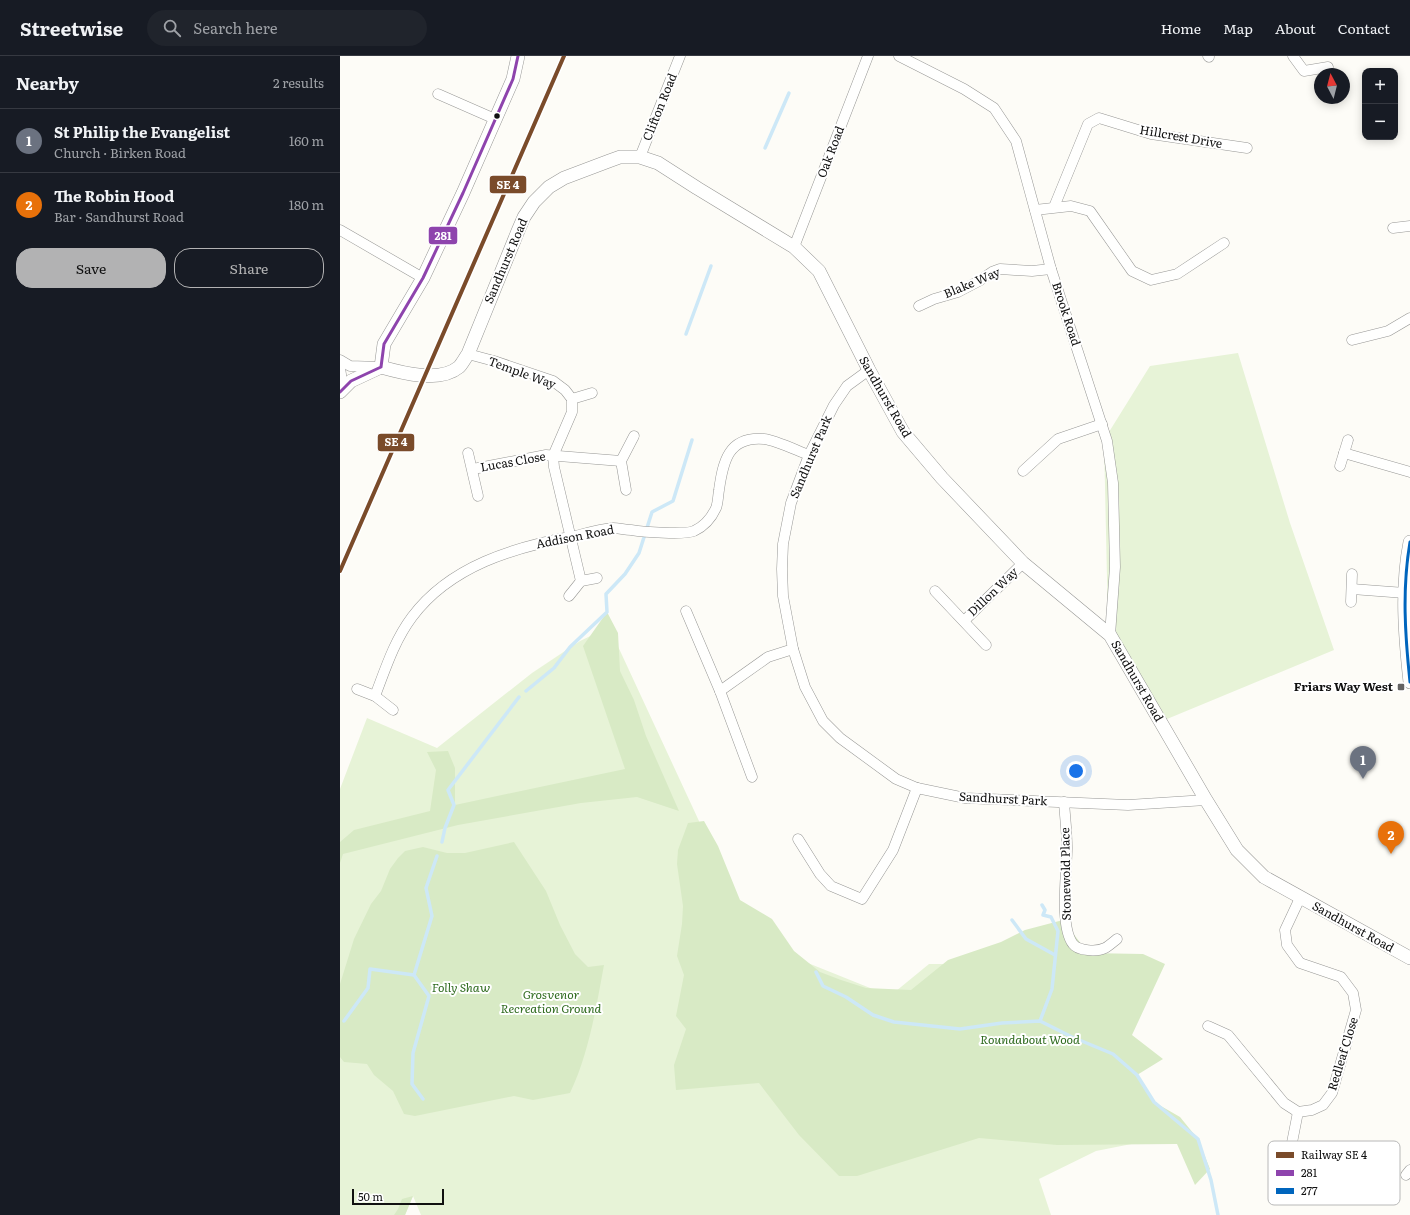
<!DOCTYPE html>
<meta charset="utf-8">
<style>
body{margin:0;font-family:Literata,serif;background:#20242c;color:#f1f3f6}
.controls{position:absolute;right:12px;top:12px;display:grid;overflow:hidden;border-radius:8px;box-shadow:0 2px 10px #0003}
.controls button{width:36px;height:36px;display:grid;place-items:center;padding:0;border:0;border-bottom:1px solid #363941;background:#171b24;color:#f1f3f6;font:20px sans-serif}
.compass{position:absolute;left:974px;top:12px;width:36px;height:36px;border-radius:50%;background:#171b24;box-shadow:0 2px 10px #0003;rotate:353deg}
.scale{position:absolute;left:12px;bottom:10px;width:92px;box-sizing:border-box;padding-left:4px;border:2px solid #111;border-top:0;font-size:11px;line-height:14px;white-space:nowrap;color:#111;-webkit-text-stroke:3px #fff;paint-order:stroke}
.you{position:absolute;left:736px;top:715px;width:14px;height:14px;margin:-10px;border:3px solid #fff;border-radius:50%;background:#1a73e8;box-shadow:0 0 0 6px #1a73e833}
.badge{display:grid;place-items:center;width:26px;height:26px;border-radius:50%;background:#b2b2b3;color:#fff;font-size:13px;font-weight:700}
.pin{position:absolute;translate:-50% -33px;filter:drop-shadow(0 1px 2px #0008)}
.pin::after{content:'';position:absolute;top:21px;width:14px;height:12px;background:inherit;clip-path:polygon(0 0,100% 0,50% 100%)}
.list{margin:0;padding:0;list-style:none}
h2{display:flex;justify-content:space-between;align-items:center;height:52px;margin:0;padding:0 16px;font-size:17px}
h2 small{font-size:13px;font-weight:400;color:#9ea1a6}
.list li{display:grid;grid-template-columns:26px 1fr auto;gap:12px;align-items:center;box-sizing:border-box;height:64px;padding:0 16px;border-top:1px solid #363941}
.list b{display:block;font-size:15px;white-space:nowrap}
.list p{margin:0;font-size:13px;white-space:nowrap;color:#9ea1a6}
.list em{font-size:13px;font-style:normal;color:#9ea1a6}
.actions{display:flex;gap:8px;padding:12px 16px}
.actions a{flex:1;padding:9px 0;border:1px solid #b2b2b3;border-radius:16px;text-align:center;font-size:14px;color:#b2b2b3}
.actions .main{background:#b2b2b3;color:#111}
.icon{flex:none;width:22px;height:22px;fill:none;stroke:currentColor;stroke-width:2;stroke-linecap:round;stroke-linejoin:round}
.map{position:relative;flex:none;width:1070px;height:1159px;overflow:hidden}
header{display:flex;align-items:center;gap:24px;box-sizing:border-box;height:56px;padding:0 20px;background:#171b24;border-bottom:1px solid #363941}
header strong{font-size:19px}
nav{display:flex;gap:22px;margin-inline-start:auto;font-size:14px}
.search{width:280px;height:36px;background:#20242c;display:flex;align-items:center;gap:10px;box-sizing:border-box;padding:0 14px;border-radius:22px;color:#9ea1a6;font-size:15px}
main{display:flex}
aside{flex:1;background:#171b24}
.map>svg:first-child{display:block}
</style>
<header>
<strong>Streetwise</strong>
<div class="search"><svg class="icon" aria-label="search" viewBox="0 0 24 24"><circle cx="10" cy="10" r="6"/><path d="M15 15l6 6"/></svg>Search here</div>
<nav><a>Home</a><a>Map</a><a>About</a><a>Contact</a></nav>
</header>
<main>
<aside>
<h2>Nearby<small>2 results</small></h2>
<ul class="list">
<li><span class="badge" style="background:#6b7280">1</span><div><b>St Philip the Evangelist</b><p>Church · Birken Road</p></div><em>160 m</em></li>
<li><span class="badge" style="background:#e8710a">2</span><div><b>The Robin Hood</b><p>Bar · Sandhurst Road</p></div><em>180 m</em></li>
</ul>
<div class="actions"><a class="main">Save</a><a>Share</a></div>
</aside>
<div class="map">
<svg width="1070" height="1159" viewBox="0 0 1070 1159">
<rect width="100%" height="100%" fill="#fdfcf7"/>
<!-- green -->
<g fill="#e7f3d7">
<path d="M898,297l52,170 44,127 -167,69 -59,-94 -4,-185 46,-74z"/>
<path d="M269,571l128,276 36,46 117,47 39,-32h145l34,92 64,80 -76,15 -57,28 12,36h-630l-8,-19 -8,19h-65v-426l27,-71 70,30 95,-75 48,-32z"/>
</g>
<!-- forest -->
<g fill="#d8eac5">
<path d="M267,556l11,21 2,38 14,29 12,36 33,75 -42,-14 -56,6 -123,22 -115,29 -3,9v-21l14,-12 76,-19 6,-41 -9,-18 21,-1 7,17v37l170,-36 -42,-123z"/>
<path d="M364,765l14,25 22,54 32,19 22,32 26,21 21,8 25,8 45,2 37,-30 53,-18 24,-12 38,-10 25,33 55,1 22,10 -33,71 31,24 -26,16 17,27 26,15 18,22 12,30 -15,16 -18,-41 -120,1 -78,-7 -122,38h-18l-40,-41 -40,-52 -83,7 -2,-25 12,-36 -10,-13 8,-41 -7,-19 5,-32 1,-18 -6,-42 1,-14 10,-27z"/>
<path d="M174,786l32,49 14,34 15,29 13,13 16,-2c-8,43 -15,88 -34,128l-37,7 -19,-4 -99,20 -11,-2 -11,-23 -19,-16 -7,-11 -23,-2 -4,-5v-73l14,-45 17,-35 10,-13 9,-22 8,-11 7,-7 18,-4 24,6h18z"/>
<path d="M73,1140l-8,19h-11l4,-6 4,-10z"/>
</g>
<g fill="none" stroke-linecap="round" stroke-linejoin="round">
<!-- stream -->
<g stroke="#cde8f7" stroke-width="3.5">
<path d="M425,92l24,-55"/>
<path d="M346,278l25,-68"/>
<path d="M186,635l28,-23 16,-21 37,-35 -1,-18 19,-20 14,-21 13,-41 21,-11 19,-61"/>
<path d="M102,786l3,-14 9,-23 -6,-15 71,-93"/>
<path d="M672,864l14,19 29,16"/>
<path d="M476,916l7,14 23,11 27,18 21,7 66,7 42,-6 38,-2 32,16 41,17 24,21 17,27 44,37 13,41 7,35"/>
<path d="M74,919l18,-59 -6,-28 11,-32"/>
<path d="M4,965l24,-33 2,-19 44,6 15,21 -16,57 -1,31 11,15"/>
<path d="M700,965l12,-32 6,-58 -7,-14 -8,-2 2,-5 -3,-5"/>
</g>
<!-- minor casing -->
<g stroke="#979795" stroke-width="11">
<g id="minor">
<path d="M559,0l65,33 30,19 22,33 35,128 56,172 6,42 2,84 -5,68"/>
<path d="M868,0l1,1"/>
<path d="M953,0l11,15 24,-4"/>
<path d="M98,38l57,25"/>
<path d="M300,101l40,-101"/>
<path d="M714,151l34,-83 11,-6 52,16 96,14"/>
<path d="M695,154l36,-4 19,5 42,60 19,9 26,-6 47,-31"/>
<path d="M1053,172l17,-2"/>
<path d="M0,174l83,48"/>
<path d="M454,191l74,-191"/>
<path d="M579,250l15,-7 24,-7 21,-11 13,-9 8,-3 32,2 19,-2"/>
<path d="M1012,284l36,-9 22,-13"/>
<path d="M128,298l26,7 59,20 12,9 7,9v13l-19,44 1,11 27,114"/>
<path d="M0,304l10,6 30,1"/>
<path d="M0,312l2,13 -2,11"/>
<path d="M529,314l-22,16 -13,19 -25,50 -18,48 -8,41 -1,25 1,27 10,53 12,38 18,34 17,17 56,41 21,9 48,10 163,7 78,-5"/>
<path d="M232,343l20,-6"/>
<path d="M128,397l10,43"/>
<path d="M1004,397l66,19"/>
<path d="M1000,410l8,-26"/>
<path d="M133,413l73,-14 75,6"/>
<path d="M683,415l35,-32 44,-15"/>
<path d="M286,434l-5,-29 13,-25"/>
<path d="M1012,533l53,4"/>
<path d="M595,535l51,54"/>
<path d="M229,540l12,-15 16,-3"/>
<path d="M1011,546l1,-28"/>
<path d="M346,555l34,80 32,86"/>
<path d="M624,565l59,-58"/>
<path d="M17,633l18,7 18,14"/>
<path d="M380,635l48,-34 25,-8"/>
<path d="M35,640c10,-26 19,-55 37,-79 38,-51 102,-70 163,-81 12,-3 26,-7 38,-8 6,0 12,2 18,2 13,2 53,5 63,1 11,-5 17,-12 22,-23 2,-5 2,-12 3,-18 4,-28 9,-54 45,-51 11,1 34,12 45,16"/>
<path d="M724,746c1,15 3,31 3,46 0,23 -8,78 6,96 5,7 24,8 32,4 4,-2 8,-6 12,-9"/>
<path d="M458,783l22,35 11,12 31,13 31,-49 24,-62"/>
<path d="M868,970l20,9 56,68 14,9 14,-2 11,-5 9,-12 24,-83 -3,-17 -12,-16 -41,-14 -13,-18 -2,-15 15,-32"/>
<path d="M948,1107l10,-51"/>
<path d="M1066,1119l4,-5"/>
</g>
</g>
<!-- tertiary casing -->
<g stroke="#979795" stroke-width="14">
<g id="tertiary">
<path d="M41,311c21,6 59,16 78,0 3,-3 6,-9 9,-13l50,-123 6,-14 10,-15 15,-15 15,-9 45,-17 11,-4h20l18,6 39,25 97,59 25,24 50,99 34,62 39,46 81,85 87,72 96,165 31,50 27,27 146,81"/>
<path d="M41,311l3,-23 39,-66 40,-85 50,-114 5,-23"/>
<path d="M0,336l11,-11 30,-14"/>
<path d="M1070,486c-9,46 -5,94 0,140"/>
</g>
</g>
<!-- minor -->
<use href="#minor" stroke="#fffffe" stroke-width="10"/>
<!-- tertiary -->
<use href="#tertiary" stroke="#fffffe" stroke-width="13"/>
<!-- bus-1 casing -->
<g stroke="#fff" stroke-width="6">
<path id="bus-1" d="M0,336l11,-11 30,-14 3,-23 39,-66 40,-85 50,-114 5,-23"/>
</g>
<!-- bus-2 casing -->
<g stroke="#fff" stroke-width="6">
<path id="bus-2" d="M1070,486c-8,47 -5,93 0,140"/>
</g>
<!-- bus-1 -->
<use href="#bus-1" stroke="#8e44ad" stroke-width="3"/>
<!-- bus-2 -->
<use href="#bus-2" stroke="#0065bd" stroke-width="3"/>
<!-- rail-1 casing -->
<g stroke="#fff" stroke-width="7">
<path id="rail-1" d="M0,515l224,-515"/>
</g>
<!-- rail-1 -->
<use href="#rail-1" stroke="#7a4b2a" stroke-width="4"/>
</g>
<!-- markers -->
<circle fill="#111" stroke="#fff" stroke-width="1.5" cx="157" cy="60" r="3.5"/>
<rect fill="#646362" stroke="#fff" stroke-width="1.5" x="1057" y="627" width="8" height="8" rx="2"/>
<g text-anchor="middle" stroke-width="4" stroke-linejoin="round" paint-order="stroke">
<!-- street labels -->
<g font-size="12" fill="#111" stroke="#fff">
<text transform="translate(320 51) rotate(-68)" y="4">Clifton Road</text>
<text transform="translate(841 81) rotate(10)" y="4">Hillcrest Drive</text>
<text transform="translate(491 96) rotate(-69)" y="4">Oak Road</text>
<text transform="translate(166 205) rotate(-67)" y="4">Sandhurst Road</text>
<text transform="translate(632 227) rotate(-23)" y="4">Blake Way</text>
<text transform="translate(726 258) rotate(72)" y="4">Brook Road</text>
<text transform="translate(182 317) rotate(20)" y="4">Temple Way</text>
<text transform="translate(545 341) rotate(60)" y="4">Sandhurst Road</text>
<text transform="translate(471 401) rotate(-67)" y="4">Sandhurst Park</text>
<text transform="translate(173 406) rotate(-10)" y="4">Lucas Close</text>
<text transform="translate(235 481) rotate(-11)" y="4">Addison Road</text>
<text transform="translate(653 536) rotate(-44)" y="4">Dillon Way</text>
<text transform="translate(797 625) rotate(60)" y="4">Sandhurst Road</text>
<text transform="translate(663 743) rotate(3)" y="4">Sandhurst Park</text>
<text transform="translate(726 818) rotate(-91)" y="4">Stonewold Place</text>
<text transform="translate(1013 871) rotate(29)" y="4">Sandhurst Road</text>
<text transform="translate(1003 998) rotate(-73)" y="4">Redleaf Close</text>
</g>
<!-- poi labels -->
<g font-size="12" font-weight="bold" fill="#111" stroke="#fff" text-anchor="end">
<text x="1053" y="635">Friars Way West</text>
</g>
<!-- park labels -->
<g font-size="12" font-style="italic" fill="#2f6b1f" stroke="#fff">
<text x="121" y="936">Folly Shaw</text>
<text x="211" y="943">Grosvenor<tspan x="211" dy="14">Recreation Ground</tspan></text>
<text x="690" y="988">Roundabout Wood</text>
</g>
</g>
<!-- legend -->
<rect x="928" y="1085" width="132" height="64" rx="6" fill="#fff" stroke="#b8b8b8" stroke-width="1"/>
<rect x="936" y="1096" width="18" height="6" fill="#7a4b2a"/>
<rect x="936" y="1114" width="18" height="6" fill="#8e44ad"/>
<rect x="936" y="1132" width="18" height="6" fill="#0065bd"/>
<g font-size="11" fill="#111">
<text x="961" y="1103">Railway SE 4</text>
<text x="961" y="1121">281</text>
<text x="961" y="1139">277</text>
</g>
<g stroke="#fff" stroke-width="1.5">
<rect x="149" y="119" width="38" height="19" rx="4" fill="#7a4b2a"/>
<rect x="88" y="170" width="30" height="19" rx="4" fill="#8e44ad"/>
<rect x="37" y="377" width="38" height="19" rx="4" fill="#7a4b2a"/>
</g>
<g font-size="11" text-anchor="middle" font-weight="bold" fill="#fff">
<text x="168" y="133">SE 4</text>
<text x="103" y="184">281</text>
<text x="56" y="390">SE 4</text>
</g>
</svg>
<div class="controls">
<button>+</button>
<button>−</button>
</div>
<svg class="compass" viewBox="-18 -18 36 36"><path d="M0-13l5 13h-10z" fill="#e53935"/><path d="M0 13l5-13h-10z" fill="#9ea1a6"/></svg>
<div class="scale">50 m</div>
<div class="you"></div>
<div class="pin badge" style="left:1023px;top:723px;background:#6b7280">1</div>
<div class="pin badge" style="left:1051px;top:798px;background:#e8710a">2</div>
</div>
</main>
